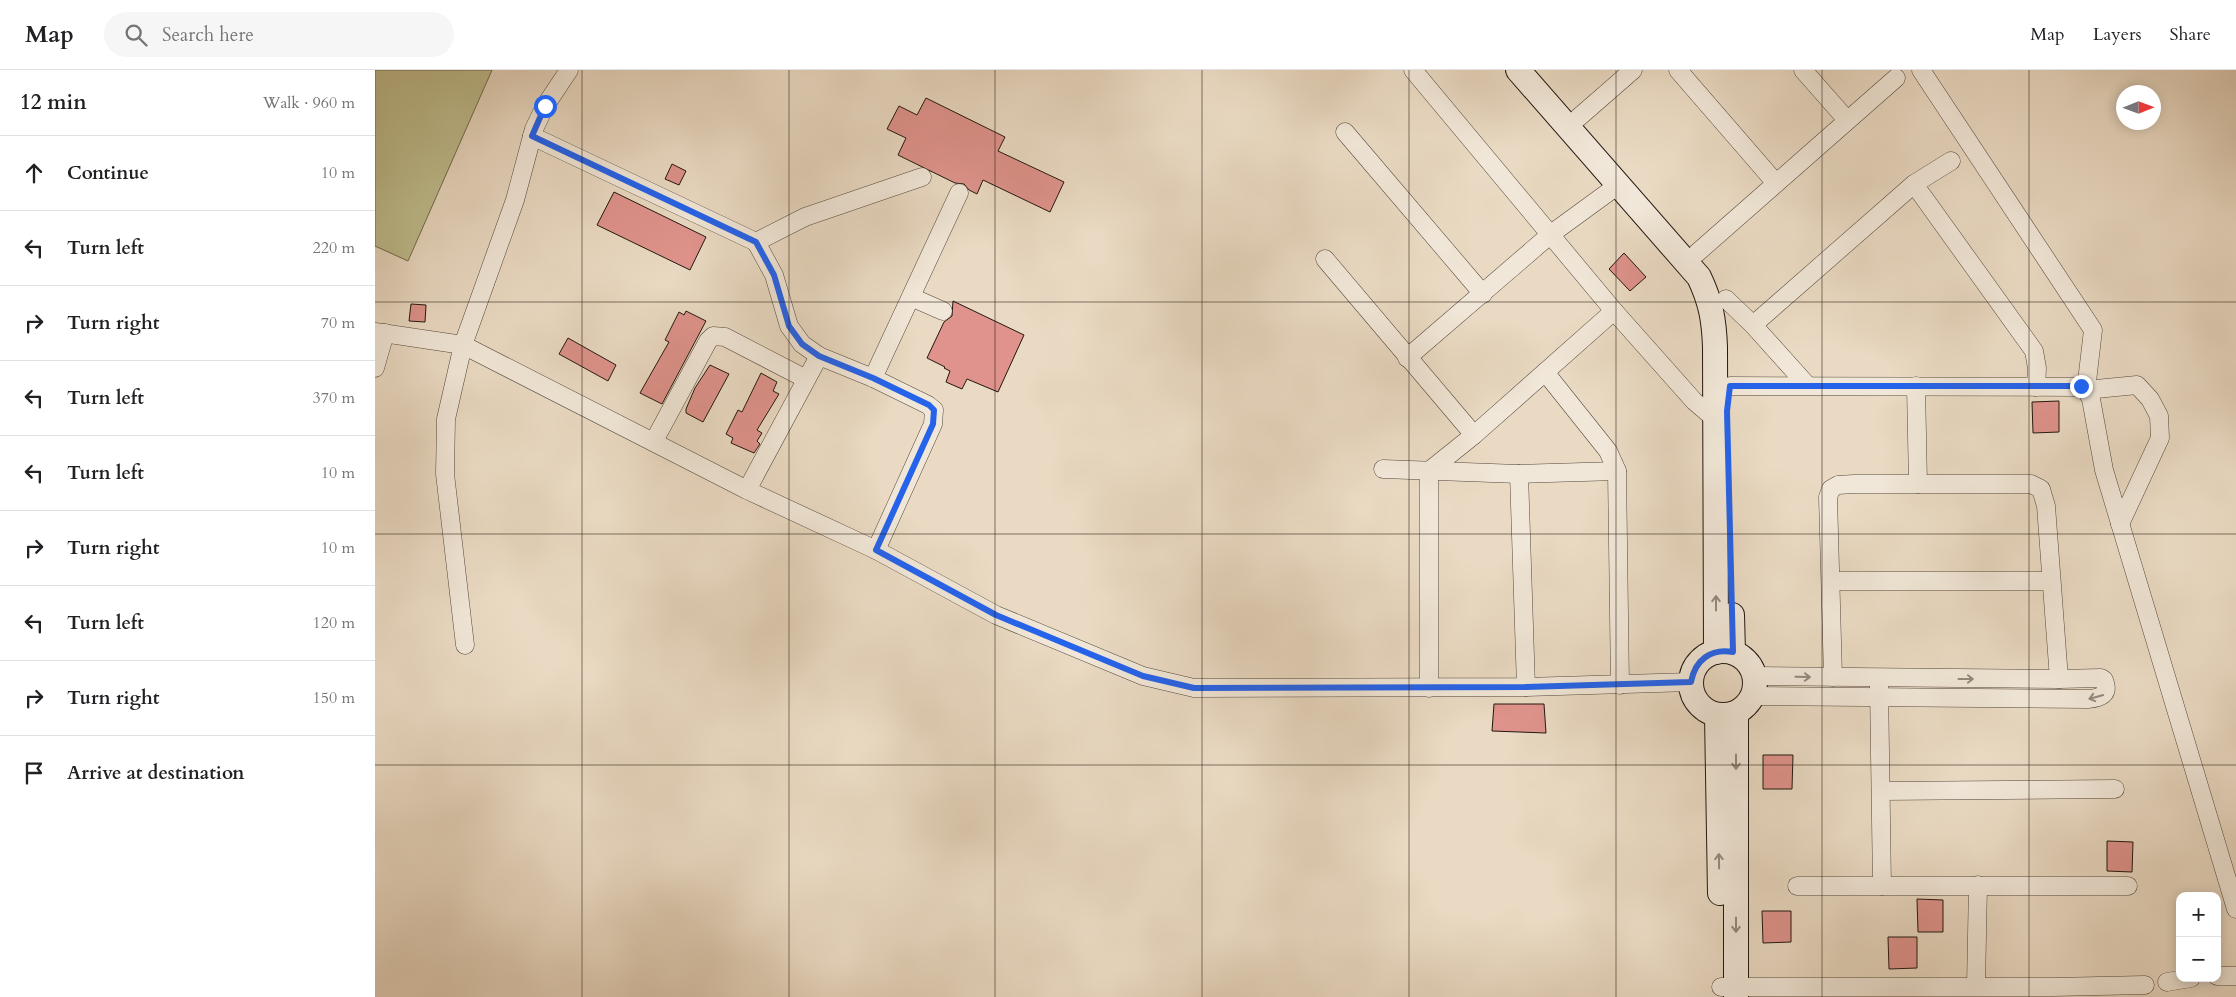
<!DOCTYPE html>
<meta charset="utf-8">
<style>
body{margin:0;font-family:Cardo,serif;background:#f6f6f6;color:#202124}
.controls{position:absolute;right:15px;bottom:15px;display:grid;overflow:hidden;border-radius:10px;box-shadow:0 2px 12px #0003}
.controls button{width:45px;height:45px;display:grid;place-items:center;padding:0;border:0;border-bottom:1px solid #e0e0e0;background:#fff;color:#202124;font:25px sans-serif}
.compass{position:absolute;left:1741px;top:15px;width:45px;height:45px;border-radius:50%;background:#fff;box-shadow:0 2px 12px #0003;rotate:89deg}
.stop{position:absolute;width:15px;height:15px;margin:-11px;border:4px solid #2563eb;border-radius:50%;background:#fff}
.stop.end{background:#2563eb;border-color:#fff;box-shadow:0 1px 5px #0008}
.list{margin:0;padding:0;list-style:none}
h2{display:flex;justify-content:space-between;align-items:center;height:65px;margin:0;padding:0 20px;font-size:21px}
h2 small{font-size:16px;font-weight:400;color:#757577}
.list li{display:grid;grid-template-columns:32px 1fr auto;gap:15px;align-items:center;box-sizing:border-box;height:75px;padding:0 20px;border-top:1px solid #e0e0e0}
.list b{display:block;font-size:19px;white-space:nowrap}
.list em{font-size:16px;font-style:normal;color:#757577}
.icon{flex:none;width:28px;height:28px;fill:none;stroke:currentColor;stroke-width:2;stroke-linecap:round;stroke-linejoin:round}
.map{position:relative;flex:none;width:1861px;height:927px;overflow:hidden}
header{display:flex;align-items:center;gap:30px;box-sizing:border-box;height:70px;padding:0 25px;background:#fff;border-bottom:1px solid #e0e0e0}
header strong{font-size:24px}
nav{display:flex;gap:28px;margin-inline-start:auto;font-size:18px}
.search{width:350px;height:45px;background:#f6f6f6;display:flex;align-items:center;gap:12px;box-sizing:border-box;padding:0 18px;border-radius:28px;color:#757577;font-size:19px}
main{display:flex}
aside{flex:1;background:#fff}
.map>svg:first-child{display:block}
</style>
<header>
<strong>Map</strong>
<div class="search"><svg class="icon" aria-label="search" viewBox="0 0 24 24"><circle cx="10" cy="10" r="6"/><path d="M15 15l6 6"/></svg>Search here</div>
<nav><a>Map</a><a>Layers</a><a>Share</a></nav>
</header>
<main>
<aside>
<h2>12 min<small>Walk · 960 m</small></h2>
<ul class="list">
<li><svg class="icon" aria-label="ahead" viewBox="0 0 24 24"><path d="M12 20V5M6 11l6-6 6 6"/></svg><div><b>Continue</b></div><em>10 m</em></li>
<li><svg class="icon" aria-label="left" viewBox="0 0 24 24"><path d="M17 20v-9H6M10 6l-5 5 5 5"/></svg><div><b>Turn left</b></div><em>220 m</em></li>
<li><svg class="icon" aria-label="right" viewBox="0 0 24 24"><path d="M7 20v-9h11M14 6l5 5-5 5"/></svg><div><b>Turn right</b></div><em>70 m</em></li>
<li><svg class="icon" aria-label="left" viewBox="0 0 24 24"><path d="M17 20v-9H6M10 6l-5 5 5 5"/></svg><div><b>Turn left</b></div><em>370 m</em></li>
<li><svg class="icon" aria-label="left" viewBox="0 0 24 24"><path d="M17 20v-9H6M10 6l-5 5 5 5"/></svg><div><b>Turn left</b></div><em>10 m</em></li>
<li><svg class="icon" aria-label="right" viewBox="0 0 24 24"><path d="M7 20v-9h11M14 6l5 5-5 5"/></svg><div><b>Turn right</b></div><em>10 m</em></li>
<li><svg class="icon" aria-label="left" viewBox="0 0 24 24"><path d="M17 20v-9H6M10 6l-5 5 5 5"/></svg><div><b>Turn left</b></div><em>120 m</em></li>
<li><svg class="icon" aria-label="right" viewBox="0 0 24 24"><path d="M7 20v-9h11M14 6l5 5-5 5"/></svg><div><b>Turn right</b></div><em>150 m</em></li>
<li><svg class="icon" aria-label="arrive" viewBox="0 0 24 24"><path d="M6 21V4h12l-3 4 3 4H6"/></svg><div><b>Arrive at destination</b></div></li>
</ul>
</aside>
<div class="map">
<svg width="1861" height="927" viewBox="0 0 1861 927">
<rect width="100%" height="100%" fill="#eadac3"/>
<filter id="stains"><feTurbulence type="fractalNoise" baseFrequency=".004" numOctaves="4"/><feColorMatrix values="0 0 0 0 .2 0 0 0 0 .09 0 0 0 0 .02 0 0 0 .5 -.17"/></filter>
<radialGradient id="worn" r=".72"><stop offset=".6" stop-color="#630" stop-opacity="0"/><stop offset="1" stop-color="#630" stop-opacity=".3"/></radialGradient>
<!-- green -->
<path fill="#bfbd8e" stroke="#706a4e" d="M0,0h117l-84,191 -33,-15z"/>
<!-- building -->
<g fill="#df938c" stroke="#21170f">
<path d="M551,28l79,39 -7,14 66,31 -14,30 -67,-32 -6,14 -8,-4 -5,-6 -9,-1 -57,-28 8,-17 -19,-9 12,-23 18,9z"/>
<path d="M297,94l14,7 -7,14 -14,-6z"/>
<path d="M239,122l92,45 -16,33 -93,-45z"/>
<path d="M1249,183l22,24 -16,14 -21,-22z"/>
<path d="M578,231l71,34 -26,57 -31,-13 -5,10 -16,-7 4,-11 -6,-3 1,-1 -18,-9 17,-36 8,-6z"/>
<path d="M36,234l15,1 -1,17 -16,-1z"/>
<path d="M311,241l20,10 -44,83 -22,-11 29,-51 -4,-2 14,-28 5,3z"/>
<path d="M193,268l48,27 -8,16 -49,-27z"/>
<path d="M335,295l19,9 -26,48 -17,-9v-4l9,-21z"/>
<path d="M386,303l16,9 -4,9 6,3 -22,36 5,3 -5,8 3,3 -6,9 -23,-10 2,-5 -7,-4 12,-24 4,2z"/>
<path d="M1684,331v31l-26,1 -1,-31z"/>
<path d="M1119,634h50l2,29 -54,-2z"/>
<path d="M1388,685h30l-1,34h-29z"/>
<path d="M1732,771l26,1 -1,30 -25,-1z"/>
<path d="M1542,829l26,1v32h-25z"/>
<path d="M1387,841h29v31l-28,1z"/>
<path d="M1513,867h29v31l-28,1z"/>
</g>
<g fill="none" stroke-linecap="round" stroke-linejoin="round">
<!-- street casing -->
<g stroke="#53483c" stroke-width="19">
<g id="street">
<path d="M1038,0l201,241 80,90 21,18"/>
<path d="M1303,0l97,112"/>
<path d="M1428,0l44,50"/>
<path d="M1546,0l172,260 -7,60 51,-5 13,14 9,17 1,22 -40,86"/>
<path d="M1203,48l55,-48"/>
<path d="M970,62l138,162"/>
<path d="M157,66l224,106 18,33 15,51 13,18 17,12 54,22 55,27 6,5 -1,14 -57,126"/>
<path d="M1539,114l120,167 3,17 -1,19"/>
<path d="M381,172l49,-25 117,-40"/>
<path d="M1322,183l199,-175"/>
<path d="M950,189l149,176"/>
<path d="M536,227l32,14"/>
<path d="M1351,229l27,26 54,60"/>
<path d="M1378,255l161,-141 37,-23"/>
<path d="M0,262l88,13 284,145 129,60 120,65 147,61 51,12 332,-1 165,-5"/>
<path d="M1032,288l144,-124 59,-43 8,-9"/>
<path d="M0,298l10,-35"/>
<path d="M1170,302l63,79 9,20 3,214"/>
<path d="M498,308l86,-185"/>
<path d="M1355,316l351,1 5,3 5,9 13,71 132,439"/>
<path d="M1541,316l2,98"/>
<path d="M279,371l54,-100 5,-5 12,1 81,42"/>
<path d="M1008,399l136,5 98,-3"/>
<path d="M1144,404l7,213"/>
<path d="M372,420l72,-134"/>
<path d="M1457,511h219"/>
<path d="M90,575l-20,-171 1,-55 17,-74 52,-145 19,-71 11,-23 24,-36"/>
<path d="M1458,607l-5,-180 3,-8 7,-4 16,-1h177l10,5 5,17 13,173"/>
<path d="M1504,616l3,200"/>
<path d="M1054,618v-217l45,-36 140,-124"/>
<path d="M1378,626l335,3c12,-1 22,-4 16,-19l-3,-2 -42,1 -304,-3"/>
<path d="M1506,721l234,-2"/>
<path d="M1422,816h331"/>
<path d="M1842,906h19"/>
<path d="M1792,912l24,-4"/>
<path d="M1601,916l2,-101"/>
<path d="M1346,917h332l92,-2"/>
</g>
</g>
<!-- secondary casing -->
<g stroke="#21170f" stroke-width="26">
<g id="secondary">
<path d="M1143,0l181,207c12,25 15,43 16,70l1,305"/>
<path d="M1357,545l1,37"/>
<circle cx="1348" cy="613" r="32"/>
<path d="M1361,644v283"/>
<path d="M1342,645l3,178"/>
</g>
</g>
<!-- street -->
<use href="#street" stroke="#f1e7d8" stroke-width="18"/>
<!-- secondary -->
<use href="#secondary" stroke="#f1e7d8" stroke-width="24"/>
</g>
<!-- one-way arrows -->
<defs><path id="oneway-shaft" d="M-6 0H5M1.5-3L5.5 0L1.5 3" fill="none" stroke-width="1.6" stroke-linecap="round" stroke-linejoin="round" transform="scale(1.25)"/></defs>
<g stroke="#93897e">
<use href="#oneway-shaft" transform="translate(1341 533) rotate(-90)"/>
<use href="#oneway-shaft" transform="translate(1428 607) rotate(1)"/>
<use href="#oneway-shaft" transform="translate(1591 609)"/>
<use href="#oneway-shaft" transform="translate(1721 627) rotate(164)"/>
<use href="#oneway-shaft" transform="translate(1361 692) rotate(90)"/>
<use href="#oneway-shaft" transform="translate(1344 791) rotate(-91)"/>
<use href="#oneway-shaft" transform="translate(1361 855) rotate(90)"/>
</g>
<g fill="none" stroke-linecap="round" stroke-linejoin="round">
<!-- route -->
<path stroke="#2563eb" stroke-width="6" d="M170,36l-13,30 224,106 18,33 15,51 13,18 17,12 54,22 56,27 5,5 -1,14 -57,126 120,65 147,61 51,12 332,-1 165,-5c4,-22 20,-34 42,-30l-6,-241 3,-25h351"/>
</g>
<!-- grid -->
<path fill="none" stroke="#21170f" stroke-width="1" stroke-opacity="0.55" d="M207,0v927M414,0v927M620,0v927M827,0v927M1034,0v927M1241,0v927M1447,0v927M1654,0v927M0,232h1861M0,464h1861M0,695h1861"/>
<rect width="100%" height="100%" filter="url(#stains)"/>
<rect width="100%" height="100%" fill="url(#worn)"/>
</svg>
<div class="controls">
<button>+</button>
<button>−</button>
</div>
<svg class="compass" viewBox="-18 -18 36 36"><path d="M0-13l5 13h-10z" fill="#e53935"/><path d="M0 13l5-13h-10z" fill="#757577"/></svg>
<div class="stop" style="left:170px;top:36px"></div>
<div class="stop end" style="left:1706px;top:316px"></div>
</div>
</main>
